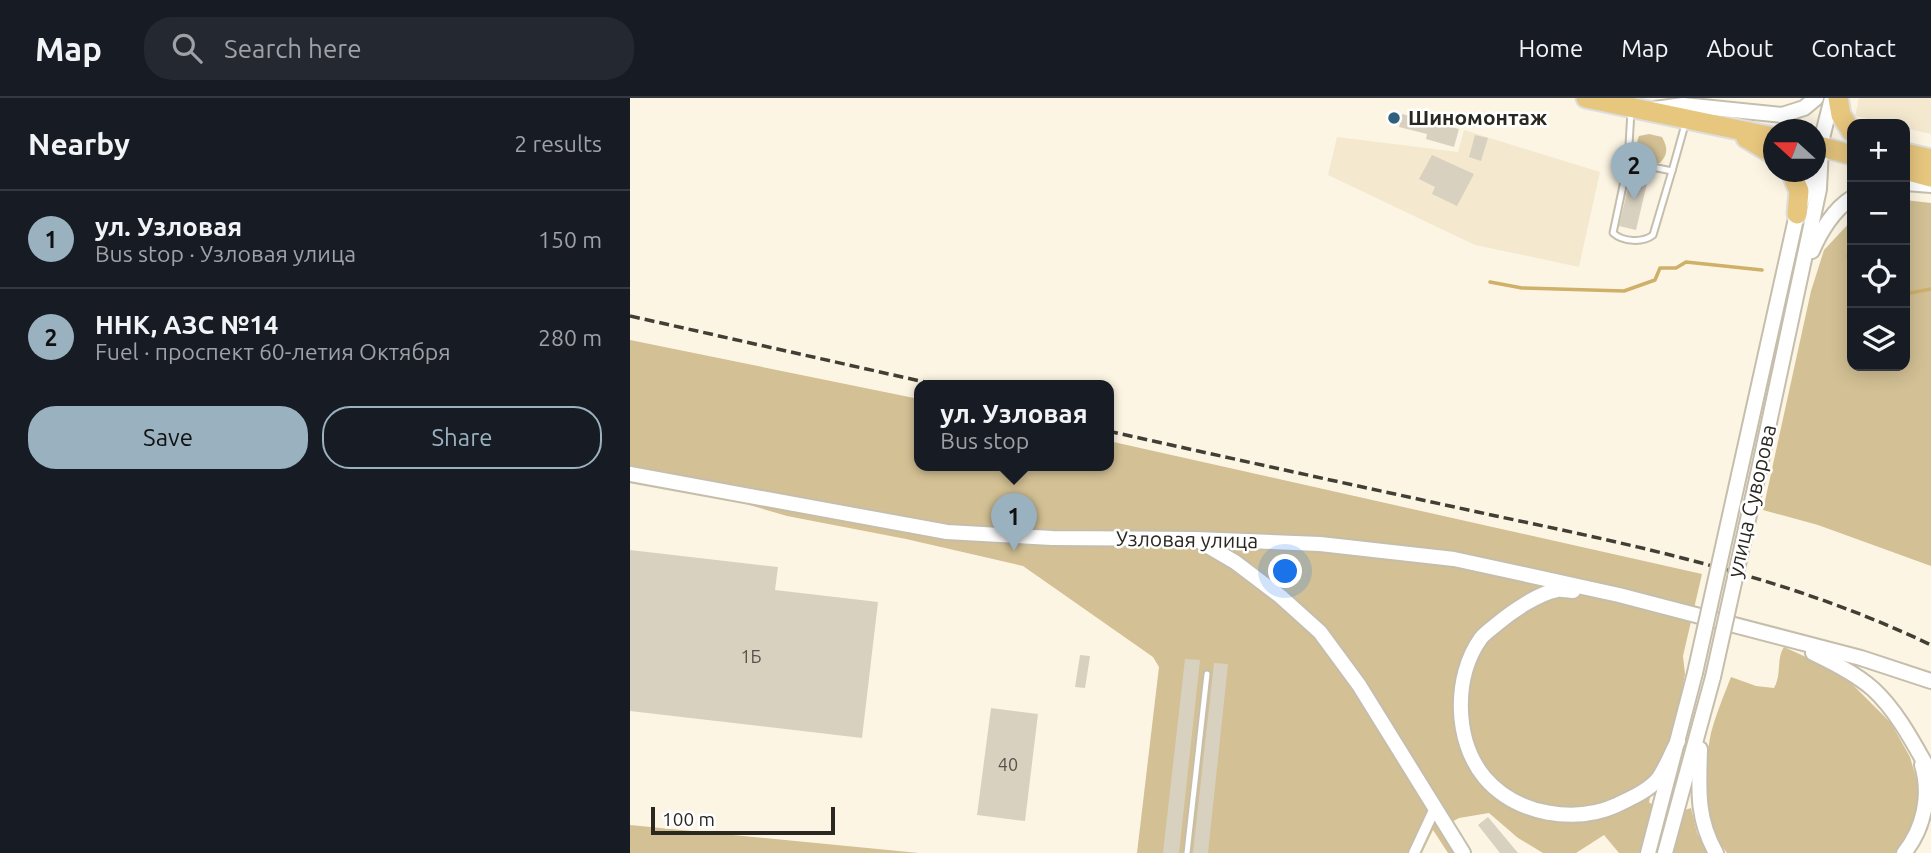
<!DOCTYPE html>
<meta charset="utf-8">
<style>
body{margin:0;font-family:Ubuntu,sans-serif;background:#242831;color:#f1f3f6}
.controls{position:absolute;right:21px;top:21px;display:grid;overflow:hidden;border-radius:14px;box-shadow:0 4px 18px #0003}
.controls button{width:63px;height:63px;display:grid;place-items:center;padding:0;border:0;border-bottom:2px solid #363941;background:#171b24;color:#f1f3f6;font:35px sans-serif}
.compass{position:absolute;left:1133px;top:21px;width:63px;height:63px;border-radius:50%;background:#171b24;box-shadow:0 4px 18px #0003;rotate:291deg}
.scale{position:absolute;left:21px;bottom:18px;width:184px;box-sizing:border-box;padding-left:7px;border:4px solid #2b2822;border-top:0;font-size:19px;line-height:24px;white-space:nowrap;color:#2b2822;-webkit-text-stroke:5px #fff;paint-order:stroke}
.you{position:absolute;left:656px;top:474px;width:24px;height:24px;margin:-18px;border:5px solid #fff;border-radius:50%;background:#1a73e8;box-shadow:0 0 0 10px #1a73e833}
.badge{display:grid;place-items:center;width:46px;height:46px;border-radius:50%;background:#9ab1c0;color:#111;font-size:23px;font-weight:700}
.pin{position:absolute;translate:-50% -58px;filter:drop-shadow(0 2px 4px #0008)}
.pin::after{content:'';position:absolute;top:37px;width:24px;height:21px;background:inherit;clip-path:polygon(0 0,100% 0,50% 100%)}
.popup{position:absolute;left:284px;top:282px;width:200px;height:91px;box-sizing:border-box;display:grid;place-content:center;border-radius:14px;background:#171b24;filter:drop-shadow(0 2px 5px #0005);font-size:23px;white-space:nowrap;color:#9ea1a6}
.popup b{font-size:26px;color:#f1f3f6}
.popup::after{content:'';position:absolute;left:50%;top:100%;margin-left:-14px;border:14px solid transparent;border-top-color:#171b24}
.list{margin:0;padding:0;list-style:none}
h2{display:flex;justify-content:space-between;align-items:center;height:91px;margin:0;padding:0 28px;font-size:30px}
h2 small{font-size:23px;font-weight:400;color:#9ea1a6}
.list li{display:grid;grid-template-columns:46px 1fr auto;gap:21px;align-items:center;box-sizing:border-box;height:98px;padding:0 28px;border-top:2px solid #363941}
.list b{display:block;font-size:26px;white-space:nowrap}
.list p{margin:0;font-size:23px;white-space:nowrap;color:#9ea1a6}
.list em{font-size:23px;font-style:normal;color:#9ea1a6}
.actions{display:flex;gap:14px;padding:21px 28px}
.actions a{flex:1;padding:16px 0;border:2px solid #9ab1c0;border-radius:28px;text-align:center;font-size:24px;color:#9ab1c0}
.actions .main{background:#9ab1c0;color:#111}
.icon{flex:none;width:38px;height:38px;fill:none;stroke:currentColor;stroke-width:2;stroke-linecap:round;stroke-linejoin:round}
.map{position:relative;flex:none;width:1301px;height:755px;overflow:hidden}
header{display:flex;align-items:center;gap:42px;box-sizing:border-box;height:98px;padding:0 35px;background:#171b24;border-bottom:2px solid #363941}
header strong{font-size:33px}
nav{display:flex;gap:38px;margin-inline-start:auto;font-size:24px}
.search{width:490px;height:63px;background:#242831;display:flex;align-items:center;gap:18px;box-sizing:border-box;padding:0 24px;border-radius:28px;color:#9ea1a6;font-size:26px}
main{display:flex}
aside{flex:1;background:#171b24}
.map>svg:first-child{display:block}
</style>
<header>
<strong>Map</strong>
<div class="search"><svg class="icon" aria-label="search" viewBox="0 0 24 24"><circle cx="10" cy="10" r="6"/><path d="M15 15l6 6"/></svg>Search here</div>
<nav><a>Home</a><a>Map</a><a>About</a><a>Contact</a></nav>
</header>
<main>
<aside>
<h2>Nearby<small>2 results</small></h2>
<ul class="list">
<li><span class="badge">1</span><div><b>ул. Узловая</b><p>Bus stop · Узловая улица</p></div><em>150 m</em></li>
<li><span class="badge">2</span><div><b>ННК, АЗС №14</b><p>Fuel · проспект 60-летия Октября</p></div><em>280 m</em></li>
</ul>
<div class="actions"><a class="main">Save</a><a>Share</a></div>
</aside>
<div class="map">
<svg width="1301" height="755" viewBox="0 0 1301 755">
<rect width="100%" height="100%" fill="#fdf5e3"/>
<!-- built -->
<g fill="#f4e8cf">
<path d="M1229,0h72v36l-26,-6v-4h-17l-33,-8z"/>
<path d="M834,32l136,42 -21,95 -104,-22 -147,-70 9,-38 121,15z"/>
</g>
<!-- green -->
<g fill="#d3c094">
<path d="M1019,36l13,3c6,11 6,17 -2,26 -15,1 -28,-12 -21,-27z"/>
<path d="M1275,102l26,3v363l-113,-41 -55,-15 48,-219 13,-41 28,-30v146h53z"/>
<path d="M0,242l289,59 1,66h188l1,-24 593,133 -19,82 2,18 -12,61 -15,30 -9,37 5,4 -13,47h-22l-15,-18 -28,18h-33l-25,-15 -29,-25 -30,5 -13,7 17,28h-15l-15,-23 -11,23h-285l22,-186 -6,-10 -130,-91 -117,-27 -119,-23 -157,-46z"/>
<path d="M1154,549l57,26 50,50 19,34 8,28 -1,27 -7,22 -15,19h-168c-4,-6 -9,-12 -12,-18 -11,-24 -10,-76 -4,-102 5,-19 13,-38 20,-56l25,9 18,2c8,-14 2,-29 10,-41z"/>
<path d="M1061,710l6,25 10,20h-34l12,-43z"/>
<path d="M0,727l289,28h-289z"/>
</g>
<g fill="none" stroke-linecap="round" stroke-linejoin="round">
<!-- stream -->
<g stroke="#cfb069" stroke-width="3.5">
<path d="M1218,158l4,7"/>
<path d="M860,184l32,6 102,3 31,-11 5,-12h16l10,-6 76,8"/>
<path d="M1275,196l26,-5"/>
</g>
</g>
<!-- building -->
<g fill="#d9d1bf">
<path d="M772,16l8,2 -1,4 8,2 1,-4 41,11 -5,18 -28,-8 1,-5 -28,-7z"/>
<path d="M845,37l13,3 -7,23 -12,-4z"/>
<path d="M802,57l42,19 -17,32 -25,-12 3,-7 -16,-8z"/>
<path d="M1001,77l17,4 -12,51 -17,-4z"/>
<path d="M0,452l148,17 -3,23 103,12 -16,136 -232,-27z"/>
<path d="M450,557l10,1 -5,32 -10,-1z"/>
<path d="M555,561l15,1 -21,193h-16z"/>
<path d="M584,565l14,1 -20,189h-15z"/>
<path d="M361,610l47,6 -13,107 -48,-6z"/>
<path d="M858,719l30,36h-18l-22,-28z"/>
</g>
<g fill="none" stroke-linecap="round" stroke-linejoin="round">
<!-- lane casing -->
<g stroke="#c6beac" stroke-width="9">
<g id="lane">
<path d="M1001,13l-3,51 44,9 14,-50"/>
<path d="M998,64l-15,71c10,9 30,10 40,2l19,-64"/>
<path d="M557,755l20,-179"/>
</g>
</g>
<!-- street casing -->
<g stroke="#c6beac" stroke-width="13">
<path id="street" d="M784,755l21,-45"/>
</g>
<!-- secondary casing -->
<g stroke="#c6beac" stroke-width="18">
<g id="secondary">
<path d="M1025,11l28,-4 99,10 22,-7 12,-10"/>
<path d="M1188,56l14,-56"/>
<path d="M1275,85l26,2"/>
<path d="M1182,153c8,-19 22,-42 40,-53"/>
<path d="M0,376l317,58 105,6 143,1 125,5 134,15 165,36 242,63 70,23"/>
<path d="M1109,377l58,-261 15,-42"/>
<path d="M1127,381l62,-290 2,-42"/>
<path d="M569,443l36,21 45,34 40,36 39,53 104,168"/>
<path d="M943,493c-5,0 -11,-2 -16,-1 -18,3 -46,22 -60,34 -5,4 -12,9 -16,14 -28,39 -27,103 4,140 32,37 90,46 132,27 14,-7 31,-14 41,-26 8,-11 13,-26 20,-38"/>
<path d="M1183,555c21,10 43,21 60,36 25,23 42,57 58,85"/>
<path d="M1070,651c-1,39 -4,69 16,104"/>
<path d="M1018,755l47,-180"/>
<path d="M1035,755l48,-176"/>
<path d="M1274,755c20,-25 27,-58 18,-88"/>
</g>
</g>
<!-- highway casing -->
<g stroke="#dddddc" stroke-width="23">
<g id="highway">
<path d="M956,0l187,39"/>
<path d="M1208,0l3,17 11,17"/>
<path d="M1116,40l27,16"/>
<path d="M1185,47l37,10"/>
<path d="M1275,55l26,6"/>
<path d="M1275,72l26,7"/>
<path d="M1161,74l8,19 -2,23"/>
</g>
</g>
<!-- lane -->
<use href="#lane" stroke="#fff" stroke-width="5"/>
<!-- street -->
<use href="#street" stroke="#fff" stroke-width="10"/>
<!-- secondary -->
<use href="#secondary" stroke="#fff" stroke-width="14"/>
<!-- highway -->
<use href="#highway" stroke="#e7c67e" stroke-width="19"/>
<!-- rail -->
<g stroke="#413e36" stroke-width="3.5" stroke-dasharray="10 5" stroke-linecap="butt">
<path d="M0,218l308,69"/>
<path d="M478,333c130,29 259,57 388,85 148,31 298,63 435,129"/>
</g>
<!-- secondary-bridge casing -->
<g stroke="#c6beac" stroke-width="18" stroke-linecap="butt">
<g id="secondary-bridge">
<path d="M1065,575l44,-198"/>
<path d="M1083,579l44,-198"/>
</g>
</g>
<!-- secondary-bridge -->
<use href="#secondary-bridge" stroke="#fff" stroke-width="14"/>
</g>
<!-- markers -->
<circle fill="#2f617e" stroke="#fff" stroke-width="2.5" cx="764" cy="20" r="7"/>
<g text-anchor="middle" stroke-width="5" stroke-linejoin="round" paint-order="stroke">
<!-- number labels -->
<g font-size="18" fill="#565249">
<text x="121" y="565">1Б</text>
<text x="378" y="673">40</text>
</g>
<!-- poi labels -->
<g font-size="21" font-weight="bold" fill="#2b2822" stroke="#fff" text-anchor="start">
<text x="778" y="27">Шиномонтаж</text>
</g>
<!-- street labels -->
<g font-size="21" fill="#2b2822" stroke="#fff">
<text transform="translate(1122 403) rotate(-77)" y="7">улица Суворова</text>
<text transform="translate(557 442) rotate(1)" y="7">Узловая улица</text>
</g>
</g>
</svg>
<div class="controls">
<button>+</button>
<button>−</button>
<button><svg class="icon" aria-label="locate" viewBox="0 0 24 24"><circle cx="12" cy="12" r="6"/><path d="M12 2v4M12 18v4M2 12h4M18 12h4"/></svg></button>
<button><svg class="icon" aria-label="layers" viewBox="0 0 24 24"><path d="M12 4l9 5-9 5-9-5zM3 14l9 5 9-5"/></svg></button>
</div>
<svg class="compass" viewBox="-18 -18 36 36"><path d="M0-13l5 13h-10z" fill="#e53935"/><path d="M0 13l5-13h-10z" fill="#9ea1a6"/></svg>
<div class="scale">100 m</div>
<div class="you"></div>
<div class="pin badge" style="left:384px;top:453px">1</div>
<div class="popup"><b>ул. Узловая</b>Bus stop</div>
<div class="pin badge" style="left:1004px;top:102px">2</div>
</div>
</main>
